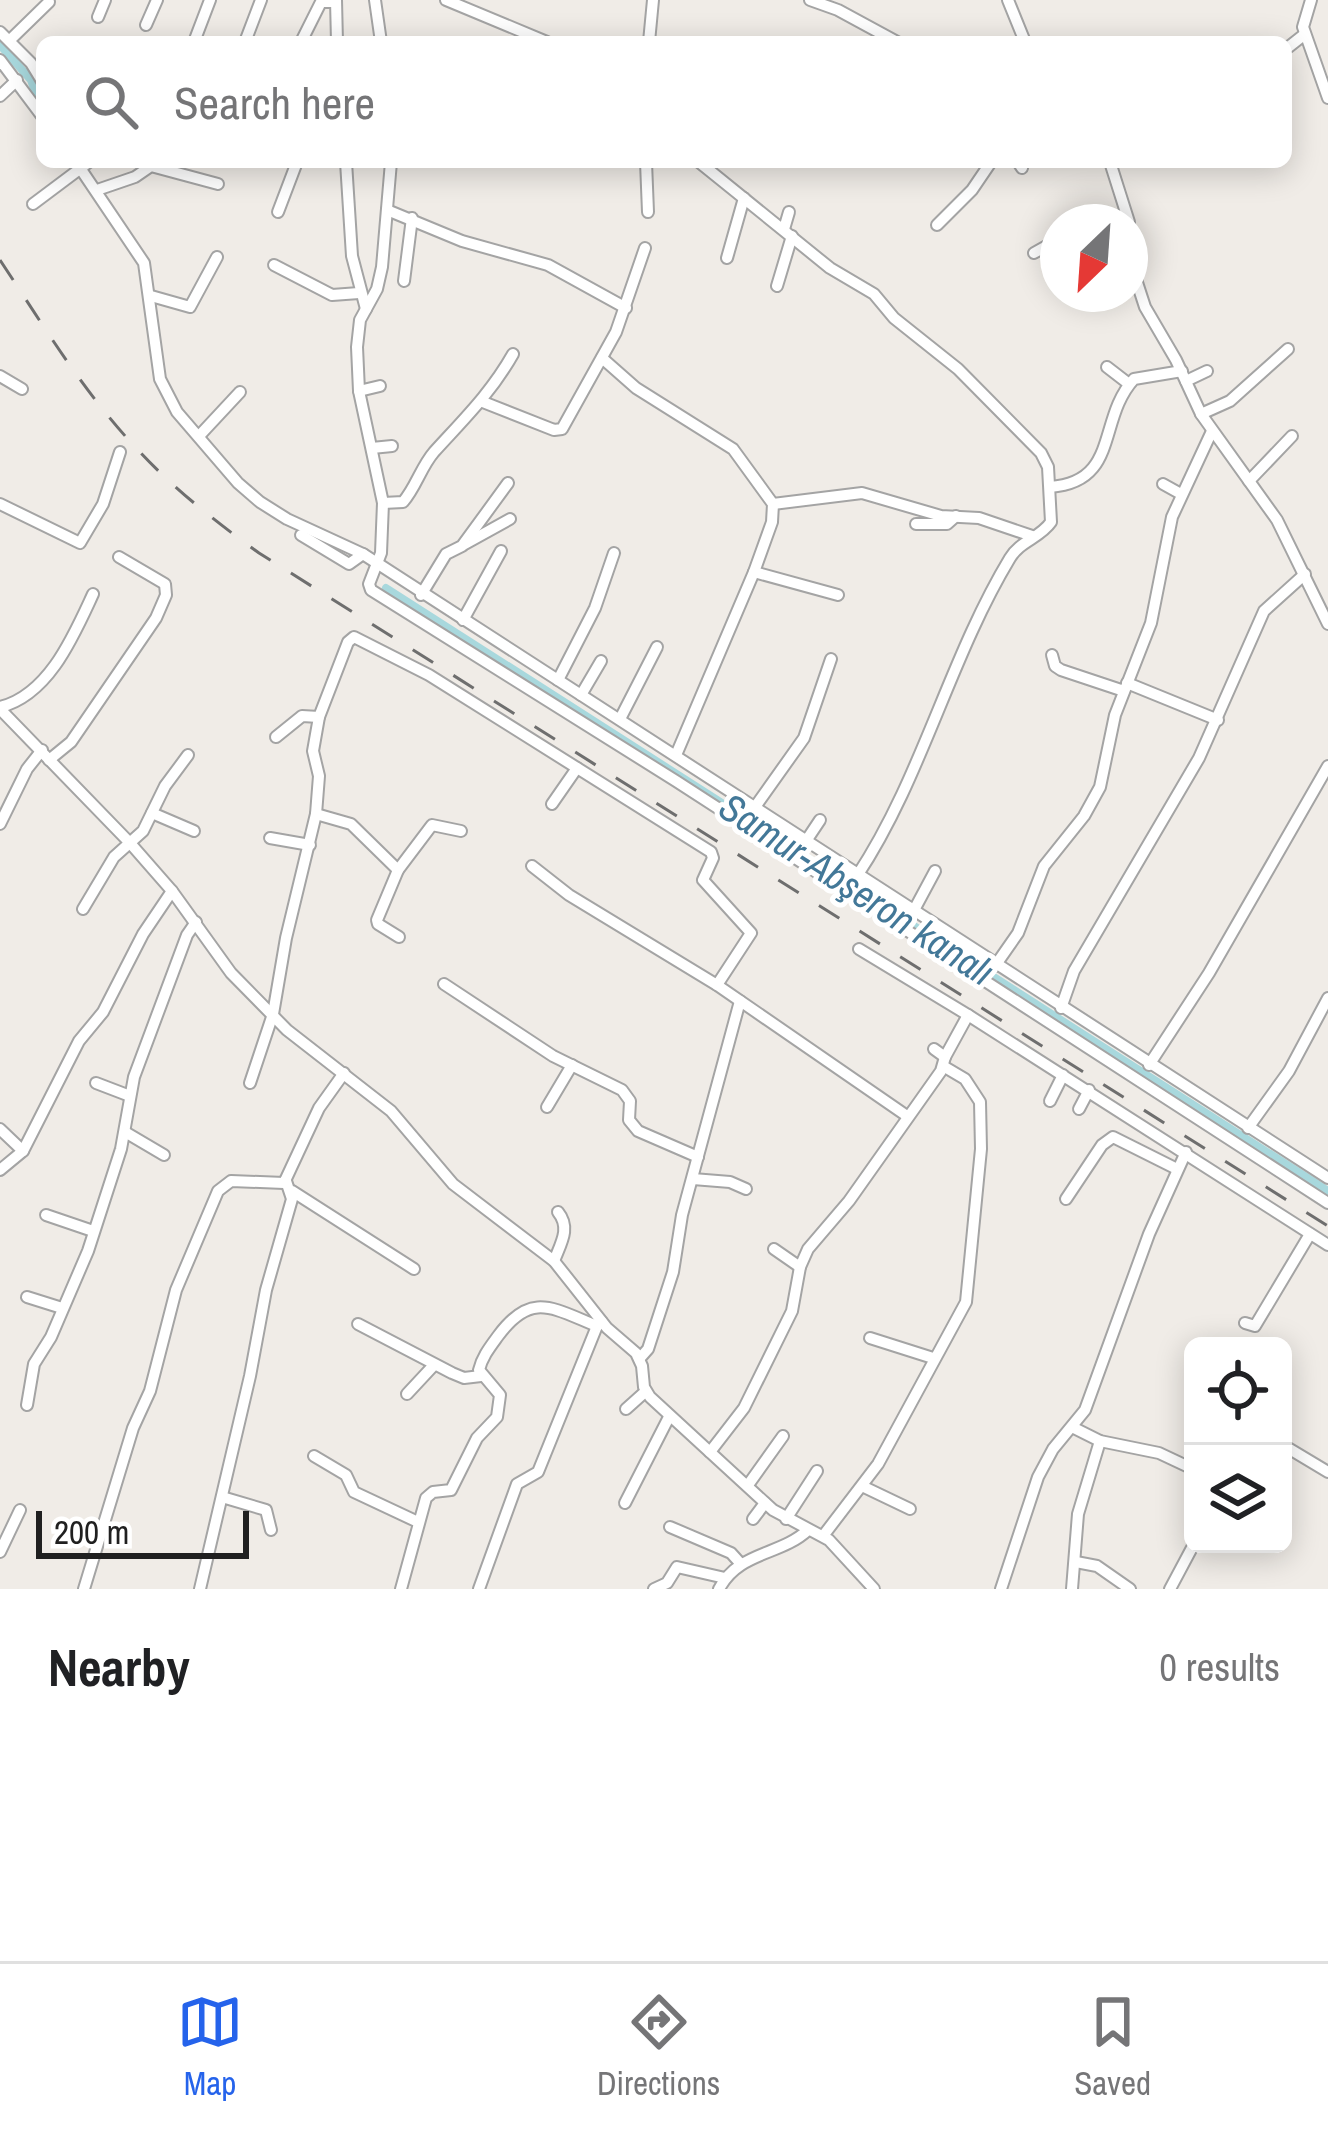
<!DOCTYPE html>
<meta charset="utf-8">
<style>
body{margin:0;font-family:"Archivo Narrow",sans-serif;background:#f2f2f2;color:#202124}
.controls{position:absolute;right:36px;bottom:36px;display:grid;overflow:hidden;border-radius:18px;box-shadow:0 6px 30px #0003}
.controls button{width:108px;height:108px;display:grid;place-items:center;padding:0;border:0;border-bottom:3px solid #e0e0e0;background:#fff;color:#202124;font:60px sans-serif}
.compass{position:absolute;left:1040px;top:204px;width:108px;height:108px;border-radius:50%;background:#fff;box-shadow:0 6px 30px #0003;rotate:205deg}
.scale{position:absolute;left:36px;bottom:30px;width:213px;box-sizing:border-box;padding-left:12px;border:6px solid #202020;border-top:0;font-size:33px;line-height:42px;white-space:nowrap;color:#202020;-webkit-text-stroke:9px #fff;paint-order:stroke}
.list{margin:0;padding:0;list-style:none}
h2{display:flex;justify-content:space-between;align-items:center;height:156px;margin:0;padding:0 48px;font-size:51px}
h2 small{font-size:39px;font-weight:400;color:#757577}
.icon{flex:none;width:66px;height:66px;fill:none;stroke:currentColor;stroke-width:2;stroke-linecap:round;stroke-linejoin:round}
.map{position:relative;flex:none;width:1328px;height:1589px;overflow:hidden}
.search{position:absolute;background:#fff;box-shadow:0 6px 30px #0003;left:36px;right:36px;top:36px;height:132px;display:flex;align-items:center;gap:30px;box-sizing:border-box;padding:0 42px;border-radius:18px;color:#757577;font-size:45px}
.sheet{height:372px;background:#fff}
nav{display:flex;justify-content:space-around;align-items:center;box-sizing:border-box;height:168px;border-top:3px solid #e0e0e0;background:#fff;font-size:33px;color:#757577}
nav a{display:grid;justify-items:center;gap:6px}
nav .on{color:#2563eb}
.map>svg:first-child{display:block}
</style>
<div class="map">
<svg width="1328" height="1589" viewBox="0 0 1328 1589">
<rect width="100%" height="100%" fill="#f0ece7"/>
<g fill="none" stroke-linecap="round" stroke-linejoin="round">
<!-- canal -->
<g stroke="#a8d8dd" stroke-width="8">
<path d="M0,45l31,35 5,15"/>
<path d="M386,588l942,603"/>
</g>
<!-- minor casing -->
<g stroke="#a4a4a4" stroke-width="14">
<g id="minor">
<path d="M336,0l1,42"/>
<path d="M375,0l6,42"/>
<path d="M446,0l101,42"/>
<path d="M810,0l28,10 59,32"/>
<path d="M1008,0l17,42"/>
<path d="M1311,0l-8,27 25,71"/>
<path d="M98,17l7,-17"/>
<path d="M146,25l11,-25"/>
<path d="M0,32l31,31 11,18"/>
<path d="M10,40l39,-38"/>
<path d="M194,42l16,-42"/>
<path d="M245,42l16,-42"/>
<path d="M301,42l20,-40h15"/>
<path d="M649,42l4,-42"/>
<path d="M1286,49l19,-15"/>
<path d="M0,60l42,56"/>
<path d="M0,96l17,-16"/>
<path d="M76,162l68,101 16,116 17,33 61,71 22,19 27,17 76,35 965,624"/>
<path d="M346,162l6,94 14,53"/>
<path d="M391,162l-9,105 -5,22 -17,31 -3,27 2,44 24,112 -2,50 -12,31 2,6 305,191 652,422"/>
<path d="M646,162l2,50"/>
<path d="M699,162l131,106 44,26 20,24 64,51 83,84 7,14 3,55c-11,16 -31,19 -41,36 -61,101 -88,220 -153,318"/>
<path d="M1018,162l4,6"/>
<path d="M1110,162l19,60"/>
<path d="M97,190l38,-13 16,-11 67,18"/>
<path d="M33,204l56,-42"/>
<path d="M387,210l75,31 86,24 78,43"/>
<path d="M278,212l19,-50"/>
<path d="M937,225l35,-35 19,-28"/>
<path d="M784,229l5,-17"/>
<path d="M1034,253l16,-9 8,1"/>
<path d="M727,258l17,-60"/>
<path d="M1130,261l15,46 31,53 25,54 76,106 51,104"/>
<path d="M274,265l58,30 27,-2"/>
<path d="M404,281l8,-63"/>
<path d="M777,286l15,-50"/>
<path d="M151,296l39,11 27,-50"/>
<path d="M602,358l34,30 97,61 40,55 -1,18 -18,50 -78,183"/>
<path d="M1107,367l22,17"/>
<path d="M0,376l22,13"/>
<path d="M1186,381l21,-10"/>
<path d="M359,391l21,-5"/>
<path d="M483,402l71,28 8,-1 54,-97 29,-84"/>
<path d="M1201,414l29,-13 58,-52"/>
<path d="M199,436l41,-44"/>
<path d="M372,448l20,-2"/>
<path d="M1249,481l43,-45"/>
<path d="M1163,484l18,10"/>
<path d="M1050,487c70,-5 47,-68 84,-108l48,-8"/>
<path d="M383,503l20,-1c13,-15 18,-35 31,-50 29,-32 57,-59 79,-98"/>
<path d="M0,504l80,39 23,-39 17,-52"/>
<path d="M773,504l89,-11 79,23 38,2 53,18"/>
<path d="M916,524h31l9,-8"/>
<path d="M301,535l48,29 14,-10"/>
<path d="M465,544l45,-25"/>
<path d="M754,572l84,23"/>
<path d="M421,595l25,-41 16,-8 46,-63"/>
<path d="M463,620l38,-69"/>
<path d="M1052,655l3,11 6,4 63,21"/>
<path d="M558,680l37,-72 19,-55"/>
<path d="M1127,683l91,37"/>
<path d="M581,695l20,-34"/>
<path d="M0,707c49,-12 74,-72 93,-113"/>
<path d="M0,709l130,134 42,48 59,82 56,57 104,81 62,73 101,77 53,67 29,25 6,13 2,21 6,10 123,113 56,30 45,49"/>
<path d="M620,719l37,-72"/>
<path d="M276,737l26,-21 17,1"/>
<path d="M49,760l22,-18 85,-124 10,-23 -1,-11 -46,-27"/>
<path d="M552,804l25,-36"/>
<path d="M755,807l49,-69 27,-79"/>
<path d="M152,813l42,18"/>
<path d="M316,814l35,10 47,46 34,-45 29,6"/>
<path d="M0,824l27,-55 15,-19"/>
<path d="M270,838l40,7"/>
<path d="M806,841l14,-21"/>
<path d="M532,866l37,29 148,90 190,131"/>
<path d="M398,870l-21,50 1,4 21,13"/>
<path d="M83,909l31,-52 29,-26 22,-45 23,-31"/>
<path d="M913,912l22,-41"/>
<path d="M859,949l109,66"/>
<path d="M995,966l23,-33 26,-67 40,-50 16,-29 15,-72 36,-92 21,-106 40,-86"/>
<path d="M444,984l109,72 69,34 8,11 -1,19 9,11 60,26"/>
<path d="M1061,1008l13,-37 125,-213 65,-147 41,-37"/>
<path d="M945,1057l23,-42 360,230"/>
<path d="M1149,1065l60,-92 119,-207"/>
<path d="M96,1083l34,13"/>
<path d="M250,1083l23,-69 13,-76 30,-124 3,-38 -6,-25 6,-34 29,-75 6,-5 75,38 282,177 2,6 -10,22 48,53 -34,52"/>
<path d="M1050,1101l13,-26"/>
<path d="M547,1107l25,-42"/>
<path d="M1079,1109l10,-19"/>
<path d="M1248,1128l41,-57 39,-73"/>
<path d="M0,1129l23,22"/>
<path d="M125,1132l39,23"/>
<path d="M0,1170l23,-19 56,-110 24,-29 40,-78 29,-43"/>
<path d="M693,1179l37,3 16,7"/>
<path d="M292,1191l122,78"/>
<path d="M1066,1199l36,-54 11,-8 64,32"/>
<path d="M46,1215l47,16"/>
<path d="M774,1249l26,18"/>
<path d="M554,1261c7,-18 17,-33 4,-49"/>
<path d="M27,1297l35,11"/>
<path d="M1245,1323l10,3 55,-92"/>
<path d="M358,1324l94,49 12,5 17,-2"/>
<path d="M870,1338l63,20"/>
<path d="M640,1358l8,-9 25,-77 9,-57 58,-214"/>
<path d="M407,1394l27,-29"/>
<path d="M27,1405l7,-41 17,-27 37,-86 33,-102 13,-72 53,-142 9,-13"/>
<path d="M626,1409l19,-17"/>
<path d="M1072,1427l28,14 59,12 34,16"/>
<path d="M1283,1445l45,27"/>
<path d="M710,1452l34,-44 48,-97 8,-44 8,-18 41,-48 92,-130 4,-14 -11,-8"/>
<path d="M314,1456l32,19 8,17 64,30"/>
<path d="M748,1485l35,-49"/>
<path d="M864,1487l46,22"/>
<path d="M222,1497l44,13 5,20"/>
<path d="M625,1503l44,-86"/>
<path d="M753,1519l12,-16"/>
<path d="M786,1519l31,-48"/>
<path d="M670,1527l61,26 9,10"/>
<path d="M823,1536l55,-72 88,-162 15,-153 -1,-47 -15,-23 -22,-13"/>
<path d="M0,1552l20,-42"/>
<path d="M1076,1562l21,4 33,23"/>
<path d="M84,1589l49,-161 17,-37 26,-101 42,-99 13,-10 53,2 35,-75 25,-35"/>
<path d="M200,1589l50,-213 16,-86 26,-91 -6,-18"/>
<path d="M401,1589l25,-91 7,-6 18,-2 26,-52 20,-21 3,-22 -21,-25c3,-13 11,-23 19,-34 33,-45 54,-28 99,-10l5,-4"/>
<path d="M479,1589l38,-105 21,-12 59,-146"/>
<path d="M654,1589l13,-6 10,-16 48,11"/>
<path d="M719,1589c20,-38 61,-33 89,-59"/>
<path d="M1001,1589l37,-112 15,-28 32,-39 64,-176 37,-82"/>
<path d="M1072,1589l6,-75 22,-73"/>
<path d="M1170,1589l24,-45"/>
</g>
</g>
<!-- minor -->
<use href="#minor" stroke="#fff" stroke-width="10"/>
<!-- rail -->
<path stroke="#6e6e6e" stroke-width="3" stroke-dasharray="24 24" stroke-linecap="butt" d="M0,260c43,65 84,133 138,190 36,39 78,72 121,103l1069,673"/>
</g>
<g text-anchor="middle" stroke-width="10" stroke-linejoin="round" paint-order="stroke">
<!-- water labels -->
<g font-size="39" font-style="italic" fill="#437898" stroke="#fff">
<text transform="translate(857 889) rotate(33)" y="14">Samur-Abşeron kanalı</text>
</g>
</g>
</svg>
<div class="controls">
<button><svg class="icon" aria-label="locate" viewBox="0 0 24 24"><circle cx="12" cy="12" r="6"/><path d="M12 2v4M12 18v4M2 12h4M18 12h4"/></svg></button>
<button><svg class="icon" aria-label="layers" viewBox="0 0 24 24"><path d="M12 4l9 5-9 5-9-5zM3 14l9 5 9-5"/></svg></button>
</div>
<svg class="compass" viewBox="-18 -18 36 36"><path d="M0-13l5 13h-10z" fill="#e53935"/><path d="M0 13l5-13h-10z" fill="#757577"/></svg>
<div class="scale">200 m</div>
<div class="search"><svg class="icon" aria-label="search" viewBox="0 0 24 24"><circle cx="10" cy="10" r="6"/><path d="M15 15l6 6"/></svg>Search here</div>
</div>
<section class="sheet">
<h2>Nearby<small>0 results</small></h2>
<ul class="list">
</ul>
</section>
<nav>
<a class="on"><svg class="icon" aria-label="map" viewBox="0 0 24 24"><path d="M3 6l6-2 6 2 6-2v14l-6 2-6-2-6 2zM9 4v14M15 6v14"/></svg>Map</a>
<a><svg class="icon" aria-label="directions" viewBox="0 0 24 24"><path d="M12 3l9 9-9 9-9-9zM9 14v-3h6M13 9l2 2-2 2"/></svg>Directions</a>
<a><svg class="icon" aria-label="saved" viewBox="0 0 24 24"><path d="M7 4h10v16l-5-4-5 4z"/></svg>Saved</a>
</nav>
